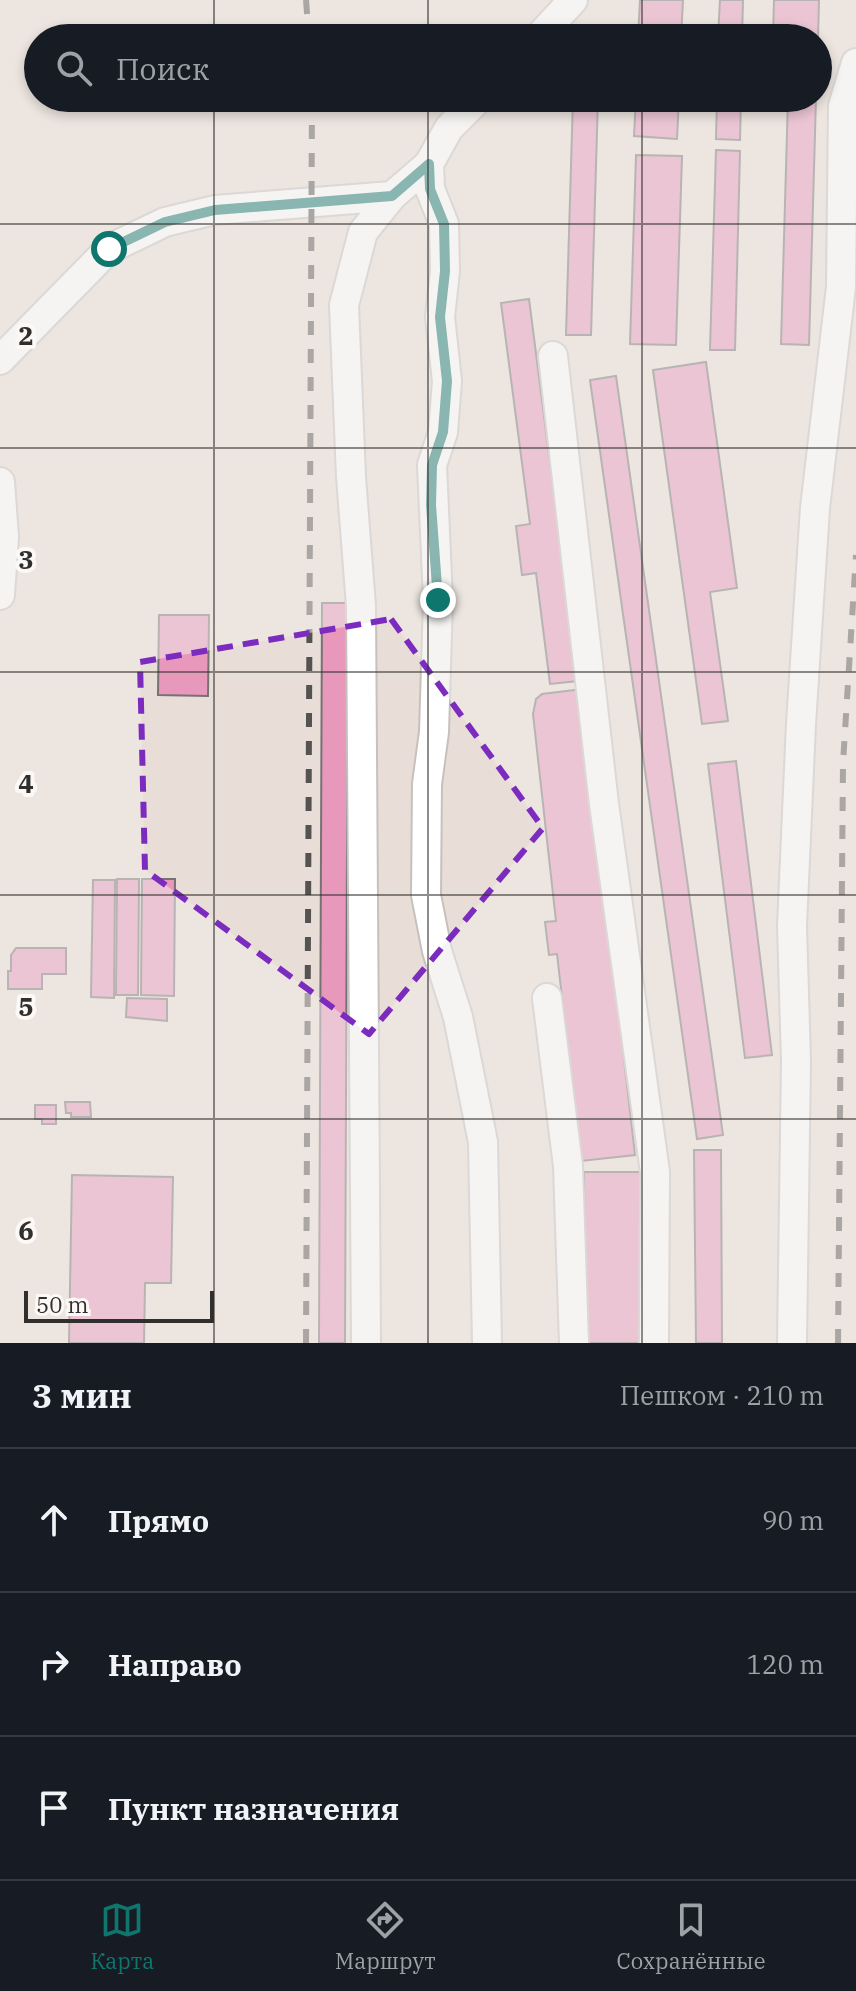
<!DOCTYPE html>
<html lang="ru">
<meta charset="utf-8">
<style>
body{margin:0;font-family:"IBM Plex Serif",serif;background:#242831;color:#f1f3f6}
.scale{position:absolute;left:24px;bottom:20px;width:190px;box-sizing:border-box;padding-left:8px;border:4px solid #312f2e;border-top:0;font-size:22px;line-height:28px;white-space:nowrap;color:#312f2e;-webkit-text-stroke:6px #fcf8f6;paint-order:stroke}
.stop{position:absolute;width:24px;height:24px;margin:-18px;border:6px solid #0f766e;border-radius:50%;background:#fff}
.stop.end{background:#0f766e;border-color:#fff;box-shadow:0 2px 8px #0008}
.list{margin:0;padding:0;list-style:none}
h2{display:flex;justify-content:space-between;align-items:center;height:104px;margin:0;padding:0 32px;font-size:34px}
h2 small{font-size:26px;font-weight:400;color:#9ea1a6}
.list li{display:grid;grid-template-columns:52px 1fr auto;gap:24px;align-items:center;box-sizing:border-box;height:144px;padding:0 32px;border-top:2px solid #363941}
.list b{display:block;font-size:30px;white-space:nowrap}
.list em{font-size:26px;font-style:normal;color:#9ea1a6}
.icon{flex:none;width:44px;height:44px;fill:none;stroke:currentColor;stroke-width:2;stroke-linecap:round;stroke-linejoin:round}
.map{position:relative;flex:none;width:856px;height:1343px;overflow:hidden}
.search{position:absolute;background:#171b24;box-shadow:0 4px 12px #0003;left:24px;right:24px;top:24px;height:88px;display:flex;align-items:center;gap:20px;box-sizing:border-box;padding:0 28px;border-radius:44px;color:#9ea1a6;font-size:30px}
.sheet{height:536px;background:#171b24}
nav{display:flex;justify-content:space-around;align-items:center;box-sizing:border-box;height:112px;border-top:2px solid #363941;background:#171b24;font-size:22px;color:#9ea1a6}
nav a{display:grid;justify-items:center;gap:4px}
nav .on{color:#0f766e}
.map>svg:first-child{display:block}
</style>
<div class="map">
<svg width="856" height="1343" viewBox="0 0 856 1343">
<rect width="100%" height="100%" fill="#efebe8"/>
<!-- built -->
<path fill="#e9ddd7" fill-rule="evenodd" d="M0,0h856v1343h-856zM38,38h780v60h-780z"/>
<!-- building -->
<g fill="#e798bb" stroke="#767273" stroke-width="2">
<path d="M640,0h43l-2,38h-43z"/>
<path d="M720,0h23l-1,38h-24z"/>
<path d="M774,0h45l-1,38h-45z"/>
<path d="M573,98h25l-7,237h-25z"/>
<path d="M636,98h43l-2,41 -43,-3z"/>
<path d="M717,98h24l-1,42 -24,-1z"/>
<path d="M788,98h28l-7,247 -28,-1z"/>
<path d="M716,150l24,1 -5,199h-25z"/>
<path d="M636,155l46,1 -6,189 -46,-1z"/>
<path d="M529,299l49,382 -28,3 -14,-111 -14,2 -6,-49 14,-2 -29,-221z"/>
<path d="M706,362l31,226 -27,4 18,129 -26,3 -49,-354z"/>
<path d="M616,376l107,759 -26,4 -107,-759z"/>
<path d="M322,603h26l-3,740h-26z"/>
<path d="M159,615h50l-1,81 -50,-1z"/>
<path d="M582,689l53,466 -54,6 -24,-207 -8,1 -4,-33 11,-1 -23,-207 3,-15 6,-5z"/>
<path d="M736,761l36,294 -27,3 -37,-294z"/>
<path d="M117,879h22l-1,116h-22z"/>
<path d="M142,879h33l-1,117 -33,-1z"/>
<path d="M93,880h22l-1,118 -23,-1z"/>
<path d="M16,948h50v26h-24v15h-34v-18h3v-16z"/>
<path d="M127,998l40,1v22l-41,-4z"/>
<path d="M65,1102h25l1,15h-20v-4h-5z"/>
<path d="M35,1105h21v19h-14v-5h-7z"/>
<path d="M694,1150h27l1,193h-26z"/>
<path d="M584,1172h59l1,171h-59z"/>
<path d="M72,1175l101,2 -2,106h-26l-1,60h-75z"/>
</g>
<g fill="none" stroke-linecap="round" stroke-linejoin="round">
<!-- minor casing -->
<g stroke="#c6c1bf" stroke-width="32">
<g id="minor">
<path d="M538,38l35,-38"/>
<path d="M479,98l-30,30 -20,36 1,25 14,35 1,47 -5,46 7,64 -4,51 -11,33 6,135 -4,132 -7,52 -1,111 11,56 21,66 25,125 4,201"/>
<path d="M553,356l51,448 51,368 -1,171"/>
<path d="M0,360l109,-111 56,-27 50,-12 177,-14"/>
<path d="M0,482l4,55 -4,58"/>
<path d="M547,998l21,168 6,177"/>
<path d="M366,1343l-5,-737 -10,-129 -7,-172 19,-73 29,-36 37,-32"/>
<path d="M792,1343l4,-282 -4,-135 9,-202 14,-216 26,-221 2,-181 13,-43"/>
</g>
</g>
<!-- minor -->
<use href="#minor" stroke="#fff" stroke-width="28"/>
<!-- rail -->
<g stroke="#555352" stroke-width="6" stroke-dasharray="14 14" stroke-linecap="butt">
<path d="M306,0l3,38"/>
<path d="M306,1343l6,-1245"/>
<path d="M838,1343l5,-580 13,-208"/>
</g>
</g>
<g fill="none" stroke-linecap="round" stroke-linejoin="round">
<!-- route -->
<path stroke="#0f766e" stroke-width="10" d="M109,249l56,-27 50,-12 177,-14 37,-32 1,25 14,35 1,47 -5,46 7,64 -4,51 -11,33 -1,40 7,95"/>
</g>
<!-- marked area -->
<path d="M0 0H856V1343H0ZM391,619l152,209 -174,206 -224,-164 -5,-208z" fill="#efebe8" fill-opacity=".55" fill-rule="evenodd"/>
<path fill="none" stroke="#7b2cbf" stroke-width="6" stroke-dasharray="16 10" stroke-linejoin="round" d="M391,619l152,209 -174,206 -224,-164 -5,-208z"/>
<!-- grid -->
<path fill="none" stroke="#312f2e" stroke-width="2" stroke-opacity="0.55" d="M214,0v38M428,0v38M642,0v38M214,98v1245M428,98v1245M642,98v1245M0,224h856M0,448h856M0,672h856M0,895h856M0,1119h856"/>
<g font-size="26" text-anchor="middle" font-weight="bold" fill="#312f2e" stroke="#fcf8f6" stroke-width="8" stroke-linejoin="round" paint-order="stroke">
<text x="26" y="345">2</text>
<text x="26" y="569">3</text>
<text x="26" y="793">4</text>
<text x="26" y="1016">5</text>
<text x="26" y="1240">6</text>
</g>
</svg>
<div class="scale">50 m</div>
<div class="stop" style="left:109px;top:249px"></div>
<div class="stop end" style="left:438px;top:600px"></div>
<div class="search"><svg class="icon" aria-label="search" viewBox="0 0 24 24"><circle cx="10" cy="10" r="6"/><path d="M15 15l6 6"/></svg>Поиск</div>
</div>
<section class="sheet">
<h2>3 мин<small>Пешком · 210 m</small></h2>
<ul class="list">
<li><svg class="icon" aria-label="ahead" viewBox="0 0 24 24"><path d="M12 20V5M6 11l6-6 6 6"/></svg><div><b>Прямо</b></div><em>90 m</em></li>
<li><svg class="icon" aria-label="right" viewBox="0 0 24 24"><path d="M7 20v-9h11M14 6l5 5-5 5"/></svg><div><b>Направо</b></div><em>120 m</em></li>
<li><svg class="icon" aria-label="arrive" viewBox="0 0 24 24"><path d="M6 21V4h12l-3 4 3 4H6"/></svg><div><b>Пункт назначения</b></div></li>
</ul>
</section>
<nav>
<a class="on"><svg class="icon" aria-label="map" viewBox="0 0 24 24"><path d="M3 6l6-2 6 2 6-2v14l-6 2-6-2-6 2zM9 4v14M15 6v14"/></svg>Карта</a>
<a><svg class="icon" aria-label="directions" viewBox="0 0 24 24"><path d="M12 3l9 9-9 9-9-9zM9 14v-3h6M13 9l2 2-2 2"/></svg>Маршрут</a>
<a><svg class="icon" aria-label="saved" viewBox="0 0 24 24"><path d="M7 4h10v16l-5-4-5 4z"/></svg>Сохранённые</a>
</nav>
